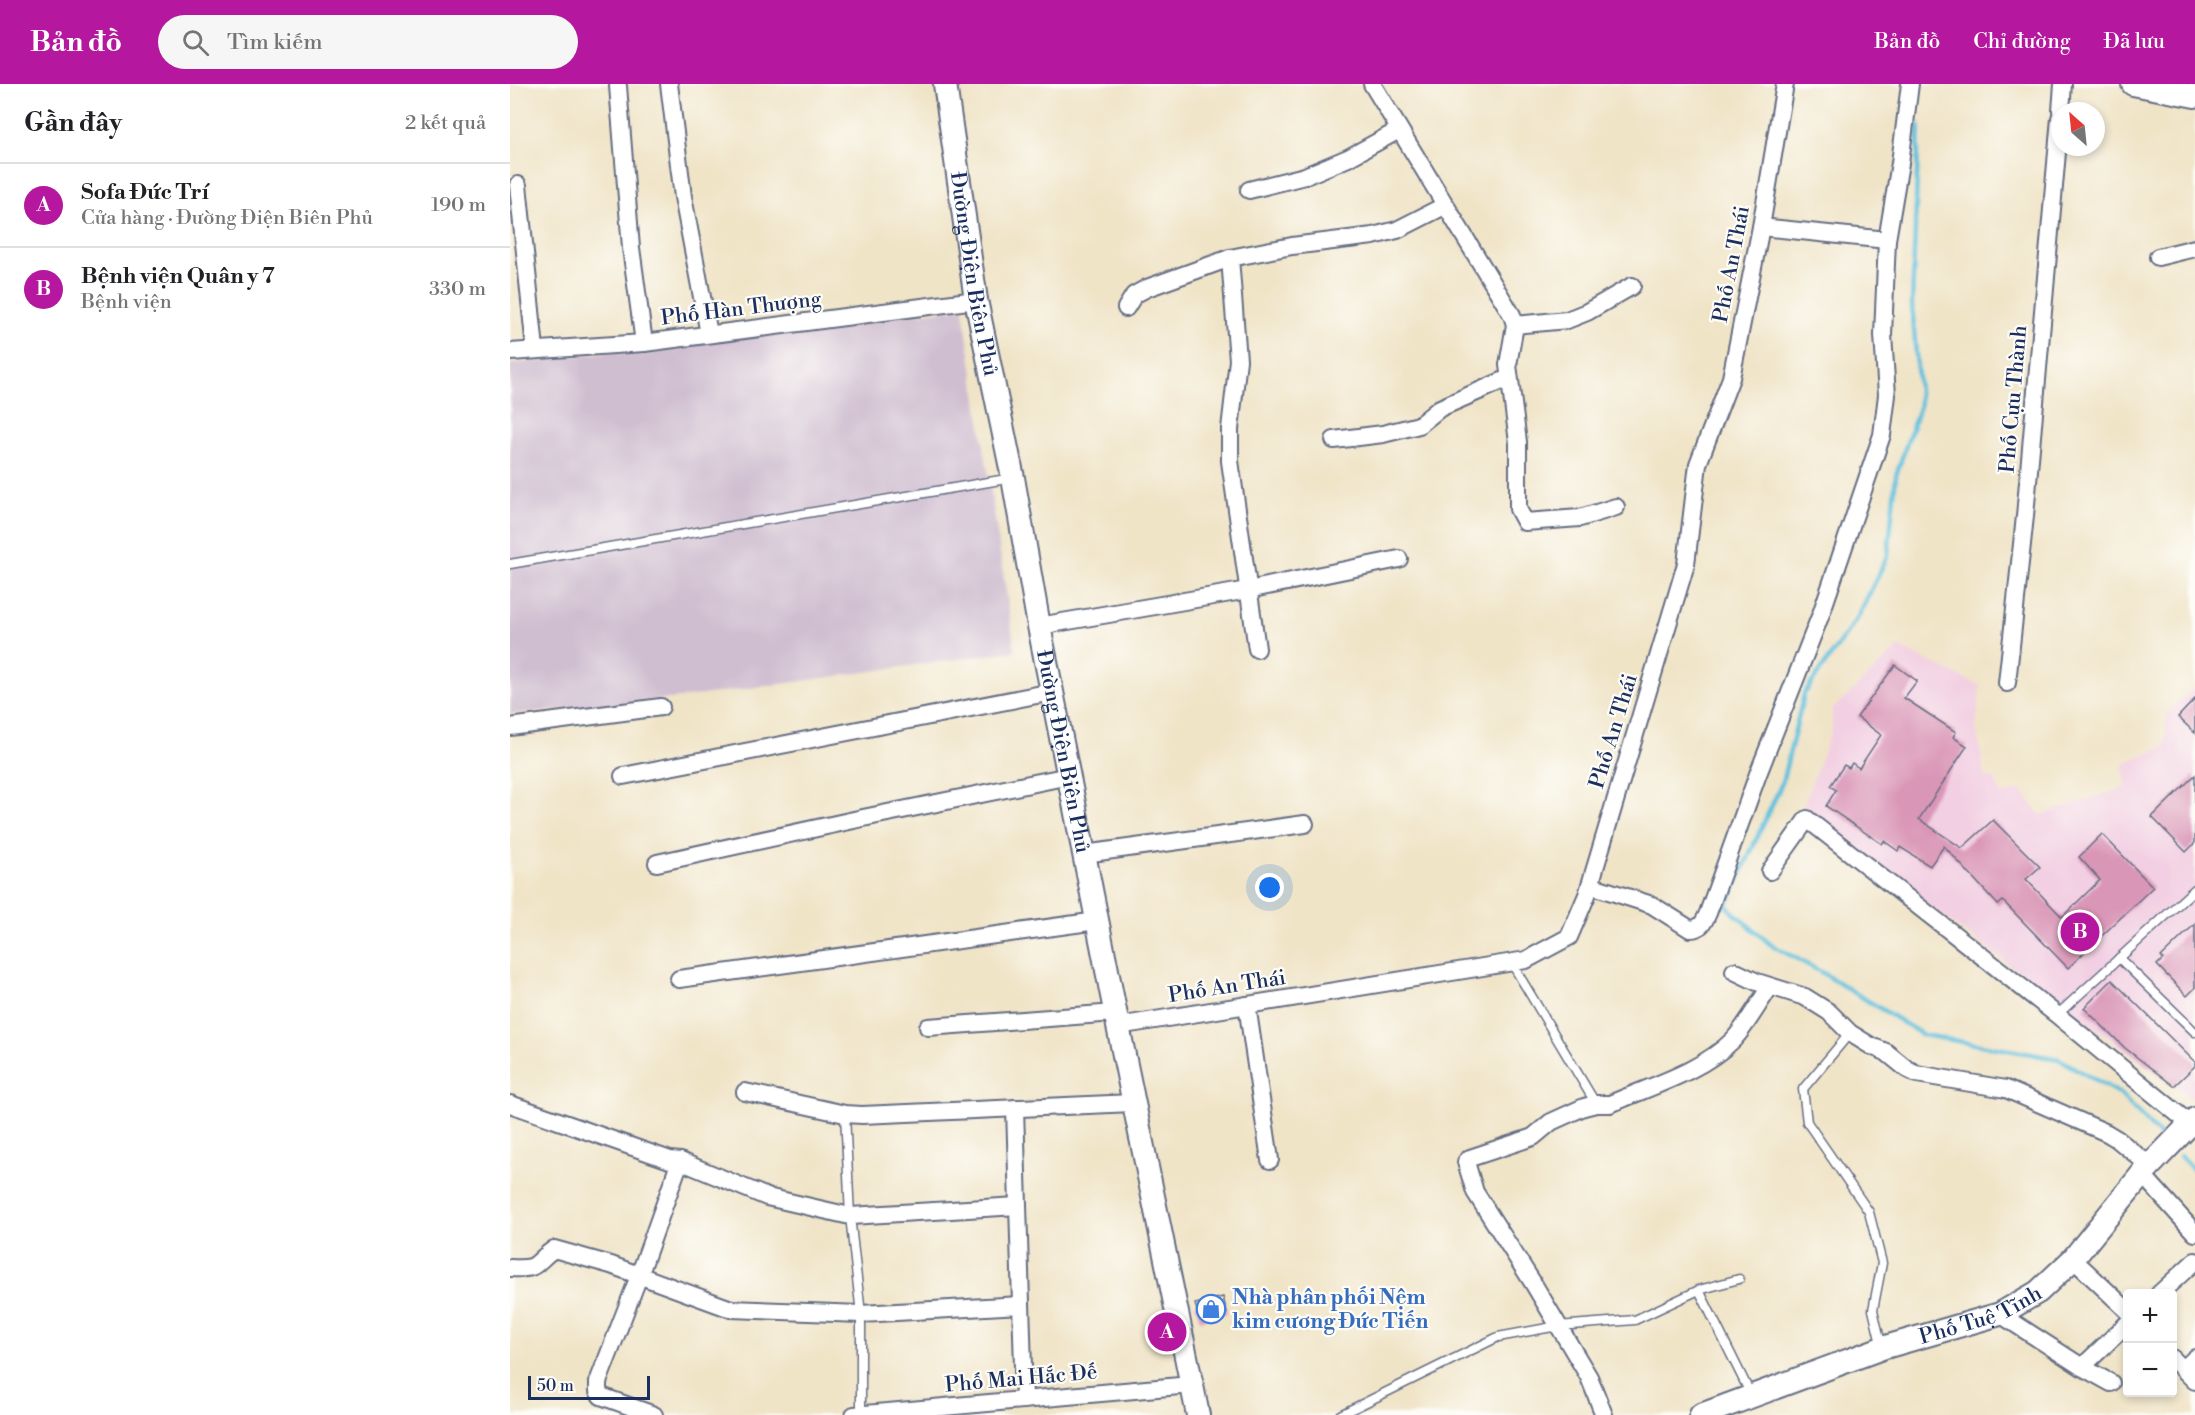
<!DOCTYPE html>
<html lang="vi">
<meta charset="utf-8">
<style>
body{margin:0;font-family:"Libre Bodoni",serif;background:#f6f6f6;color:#202124}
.controls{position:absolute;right:18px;bottom:18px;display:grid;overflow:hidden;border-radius:6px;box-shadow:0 3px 9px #0003}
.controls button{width:54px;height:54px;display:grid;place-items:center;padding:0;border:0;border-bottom:2px solid #e0e0e0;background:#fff;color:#202124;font:30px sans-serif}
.compass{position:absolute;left:1541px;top:18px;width:54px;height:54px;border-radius:50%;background:#fff;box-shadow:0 3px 9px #0003;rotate:333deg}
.scale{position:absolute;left:18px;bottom:15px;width:122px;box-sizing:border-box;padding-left:6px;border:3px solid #1b2f5e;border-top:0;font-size:16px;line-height:21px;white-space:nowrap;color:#1b2f5e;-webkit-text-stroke:4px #fdfcf7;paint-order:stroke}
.you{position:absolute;left:760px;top:804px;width:21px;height:21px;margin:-15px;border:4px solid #fff;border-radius:50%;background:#1a73e8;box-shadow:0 0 0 9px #1a73e833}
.badge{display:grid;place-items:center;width:39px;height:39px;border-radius:50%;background:#b5179e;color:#fff;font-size:20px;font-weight:700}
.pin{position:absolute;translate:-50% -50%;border:3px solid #fff;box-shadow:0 2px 6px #0006}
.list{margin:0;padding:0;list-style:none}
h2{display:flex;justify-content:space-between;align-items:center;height:78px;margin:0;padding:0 24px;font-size:26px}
h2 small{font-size:20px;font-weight:400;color:#757577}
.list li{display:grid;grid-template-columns:39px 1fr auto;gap:18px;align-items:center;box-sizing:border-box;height:84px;padding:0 24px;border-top:2px solid #e0e0e0}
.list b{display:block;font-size:22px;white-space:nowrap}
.list p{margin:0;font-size:20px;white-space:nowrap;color:#757577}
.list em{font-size:20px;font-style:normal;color:#757577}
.icon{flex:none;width:33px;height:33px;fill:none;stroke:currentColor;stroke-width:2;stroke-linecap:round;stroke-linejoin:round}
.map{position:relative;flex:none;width:1685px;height:1331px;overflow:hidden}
header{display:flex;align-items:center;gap:36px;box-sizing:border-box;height:84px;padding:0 30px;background:#b5179e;color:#fff}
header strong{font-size:28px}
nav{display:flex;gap:33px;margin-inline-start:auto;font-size:21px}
.search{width:420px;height:54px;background:#f6f6f6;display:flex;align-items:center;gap:15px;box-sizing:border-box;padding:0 21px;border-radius:33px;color:#757577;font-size:22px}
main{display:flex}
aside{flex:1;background:#fff}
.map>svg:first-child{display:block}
</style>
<header>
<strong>Bản đồ</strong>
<div class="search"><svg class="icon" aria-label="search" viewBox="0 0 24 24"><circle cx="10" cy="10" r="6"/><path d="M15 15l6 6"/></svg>Tìm kiếm</div>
<nav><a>Bản đồ</a><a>Chỉ đường</a><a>Đã lưu</a></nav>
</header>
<main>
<aside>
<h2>Gần đây<small>2 kết quả</small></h2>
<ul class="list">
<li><span class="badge">A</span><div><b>Sofa Đức Trí</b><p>Cửa hàng · Đường Điện Biên Phủ</p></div><em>190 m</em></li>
<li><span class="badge">B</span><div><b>Bệnh viện Quân y 7</b><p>Bệnh viện</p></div><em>330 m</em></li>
</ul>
</aside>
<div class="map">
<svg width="1685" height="1331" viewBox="0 0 1685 1331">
<rect width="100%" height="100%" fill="#fdfcf7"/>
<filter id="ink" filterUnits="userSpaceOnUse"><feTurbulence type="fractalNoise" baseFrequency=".0167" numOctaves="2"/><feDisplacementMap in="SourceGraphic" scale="12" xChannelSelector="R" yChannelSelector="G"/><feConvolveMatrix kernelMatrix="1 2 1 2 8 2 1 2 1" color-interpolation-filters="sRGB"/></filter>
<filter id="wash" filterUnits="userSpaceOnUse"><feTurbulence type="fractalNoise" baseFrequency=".008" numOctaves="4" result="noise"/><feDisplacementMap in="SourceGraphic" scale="24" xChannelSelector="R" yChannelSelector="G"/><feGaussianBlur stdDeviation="1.35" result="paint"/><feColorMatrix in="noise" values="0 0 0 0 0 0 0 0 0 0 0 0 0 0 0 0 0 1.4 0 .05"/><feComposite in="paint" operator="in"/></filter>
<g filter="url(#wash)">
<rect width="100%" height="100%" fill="#f0e4c7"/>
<!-- built -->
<path fill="#f2cfe2" d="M1389,563l81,39 -4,43 9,48 9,1 7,17 21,-5 18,25 87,-28 -5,-22 43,-19 2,-33 28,-26v408l-4,3 -390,-286 31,-84v-18z"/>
<!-- industrial -->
<path fill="#cfbdd0" d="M453,224l52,343 -335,47 -170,16v-350z"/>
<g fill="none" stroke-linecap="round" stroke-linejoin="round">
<!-- stream -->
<g stroke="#5fc0de" stroke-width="4.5">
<path d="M1409,41l-7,179 8,101 -24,70 -8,80 -30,62 -54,77 -22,89 -56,123 44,38 51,28 102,63 136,24 61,35 42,44"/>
<path d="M1670,1072l15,15"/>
</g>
</g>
<g id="blocks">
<!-- building -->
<g fill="#da96b7">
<path d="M1385,581l22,16 -13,17 52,34 -3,5 14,9 -48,73 43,29 31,-28 47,47 -14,12 36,38 38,-37 -21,-23 23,-23 51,53 -85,81 -65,-67 -5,4 -54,-59 -14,20 -30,-19 -2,4 -14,-10 -2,3 -56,-38 10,-16 -6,-4 14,-21 5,3 3,-5 7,5 22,-33 -24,-18z"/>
<path d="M1685,615v34l-17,-16z"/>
<path d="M1685,691v68l-9,9 -34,-35z"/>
<path d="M1685,840v64l-8,8 -30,-31 6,-6 -2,-2z"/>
<path d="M1602,896l83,82v4l-21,20 -49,-38 -41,-40z"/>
<path d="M713,1213l4,16 -27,7 -5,-16z"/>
</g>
</g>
</g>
<g filter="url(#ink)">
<use href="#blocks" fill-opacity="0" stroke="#666e83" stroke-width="1.5"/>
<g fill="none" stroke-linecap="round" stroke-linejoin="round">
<!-- lane casing -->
<g stroke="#666e83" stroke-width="11">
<g id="lane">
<path d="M0,480l502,-86"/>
<path d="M1609,874l76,74"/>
<path d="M1001,878l85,142"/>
<path d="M1547,931l138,-126"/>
<path d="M1340,949l-47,56 4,33 62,90 13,51 -9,47 9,38"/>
<path d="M335,1030l5,102 11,98v100"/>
<path d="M1189,1206l52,105"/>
<path d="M830,1331l158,-78 60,-11 77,-6 64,-30 40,-11"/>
</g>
</g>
<!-- street casing -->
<g stroke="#666e83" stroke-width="20">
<g id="street">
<path d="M159,0l14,113 26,137"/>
<path d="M862,0l140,231 3,10 -7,40 10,77v67l7,13 55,-4 36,-11"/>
<path d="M108,2l13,162 13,95"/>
<path d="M1551,27l2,-27"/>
<path d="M8,101l17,164"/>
<path d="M739,106l56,-14 43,-18 51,-28"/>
<path d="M1251,143l126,13"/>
<path d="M1648,173l37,-9"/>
<path d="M720,174l8,102 -8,69v32l27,188"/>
<path d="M616,224l8,-13 13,-7 83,-30 62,-12 81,-10 24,-6 49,-25"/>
<path d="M1005,241l52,-5 20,-8 45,-26"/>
<path d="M0,268l134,-9 332,-43"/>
<path d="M824,356l49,-6 36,-9 21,-17 69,-30"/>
<path d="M529,542l209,-36 151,-31"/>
<path d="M1497,599l18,-167 35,-398"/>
<path d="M0,643l151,-20"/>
<path d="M113,692l429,-84"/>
<path d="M574,770l221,-30"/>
<path d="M147,779l206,-45 206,-42"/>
<path d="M1260,787l37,-52 250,196 138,113"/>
<path d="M1080,801l62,20 38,24c11,0 14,-7 18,-16l50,-139 63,-160 61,-179 5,-40 -4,-60 4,-95 13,-77 10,-79"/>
<path d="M1224,887l23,11 48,15 24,15 21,21 21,13 15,6 21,17 10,5 89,15 101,44 10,6 33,27"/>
<path d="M169,895l418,-58"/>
<path d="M737,921l23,155"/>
<path d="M608,942l408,-66 43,-23 18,-42 99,-331 12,-100 33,-86 30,-151 24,-143"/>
<path d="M418,943l187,-14"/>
<path d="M235,1008l100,22 17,1 271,-12"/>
<path d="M0,1020l160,56 10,1 87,36 83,19 168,-10"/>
<path d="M505,1024l9,292"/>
<path d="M1632,1090l53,59"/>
<path d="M1563,1175l55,52"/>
<path d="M0,1184c31,2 22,-4 44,-19l57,16 120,44 130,5 160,-9"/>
<path d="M1649,1210l36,-33"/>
<path d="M1490,1230l82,53 46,-44"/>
<path d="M1662,1274l23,23"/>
<path d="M1572,1283l29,16"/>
<path d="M1674,1285l11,-11"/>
<path d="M144,1331l-53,-19 -3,-5v-9l41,-106 41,-115"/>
<path d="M344,1331l337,-30"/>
<path d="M1094,1331l-15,-38 -56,-94 -58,-91 -9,-30 4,-4 63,-21 18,-15 33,-15 12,-3h14c41,-18 91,-32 123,-64 14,-15 25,-36 37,-53"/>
</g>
</g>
<!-- secondary casing -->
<g stroke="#666e83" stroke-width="26">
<g id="secondary">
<path id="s1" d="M435,0l31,216 37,178 26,148 79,400 80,389"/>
<path d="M1623,0l62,12"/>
<path id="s2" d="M1191,1331l181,-67 118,-34 38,-22 35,-33 69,-85 53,-55"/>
</g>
</g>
<!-- lane -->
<use href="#lane" stroke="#fff" stroke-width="8"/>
<!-- street -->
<use href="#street" stroke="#fff" stroke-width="16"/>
<!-- secondary -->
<use href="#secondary" stroke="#fff" stroke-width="22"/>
</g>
</g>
<!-- icons -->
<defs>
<g id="shop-ring" transform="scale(1.5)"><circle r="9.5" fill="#fdfcf7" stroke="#3f7fe0" stroke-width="1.5"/><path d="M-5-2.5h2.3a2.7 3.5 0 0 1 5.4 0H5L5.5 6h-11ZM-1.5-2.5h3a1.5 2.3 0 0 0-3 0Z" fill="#3f7fe0"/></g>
</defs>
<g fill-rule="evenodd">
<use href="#shop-ring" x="701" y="1225"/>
</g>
<g text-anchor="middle" stroke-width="4.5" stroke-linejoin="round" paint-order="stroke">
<!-- street labels -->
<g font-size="21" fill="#1b2f5e" stroke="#fdfcf7">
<text transform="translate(1221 180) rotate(-79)" y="7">Phố An Thái</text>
<text dy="7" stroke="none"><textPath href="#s1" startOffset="192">Đường Điện Biên Phủ</textPath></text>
<text transform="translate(231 224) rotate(-7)" y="7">Phố Hàn Thượng</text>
<text transform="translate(1503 315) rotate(-85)" y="7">Phố Cựu Thành</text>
<text transform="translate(1103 647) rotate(-73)" y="7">Phố An Thái</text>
<text dy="7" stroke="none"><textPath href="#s1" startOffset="678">Đường Điện Biên Phủ</textPath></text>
<text transform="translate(717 902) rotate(-9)" y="7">Phố An Thái</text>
<text dy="7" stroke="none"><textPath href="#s2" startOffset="297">Phố Tuệ Tĩnh</textPath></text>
<text transform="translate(511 1294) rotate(-5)" y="7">Phố Mai Hắc Đế</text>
</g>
<!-- shop labels -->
<g font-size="21" font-weight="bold" fill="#366cbe" stroke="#fdfcf7" text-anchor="start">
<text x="722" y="1220">Nhà phân phối Nệm<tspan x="722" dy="24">kim cương Đức Tiến</tspan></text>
</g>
</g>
</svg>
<div class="controls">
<button>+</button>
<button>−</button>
</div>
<svg class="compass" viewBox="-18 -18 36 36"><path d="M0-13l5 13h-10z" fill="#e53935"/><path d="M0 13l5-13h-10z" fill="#757577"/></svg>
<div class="scale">50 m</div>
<div class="you"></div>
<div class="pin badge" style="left:657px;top:1248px">A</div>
<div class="pin badge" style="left:1570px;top:848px">B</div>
</div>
</main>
